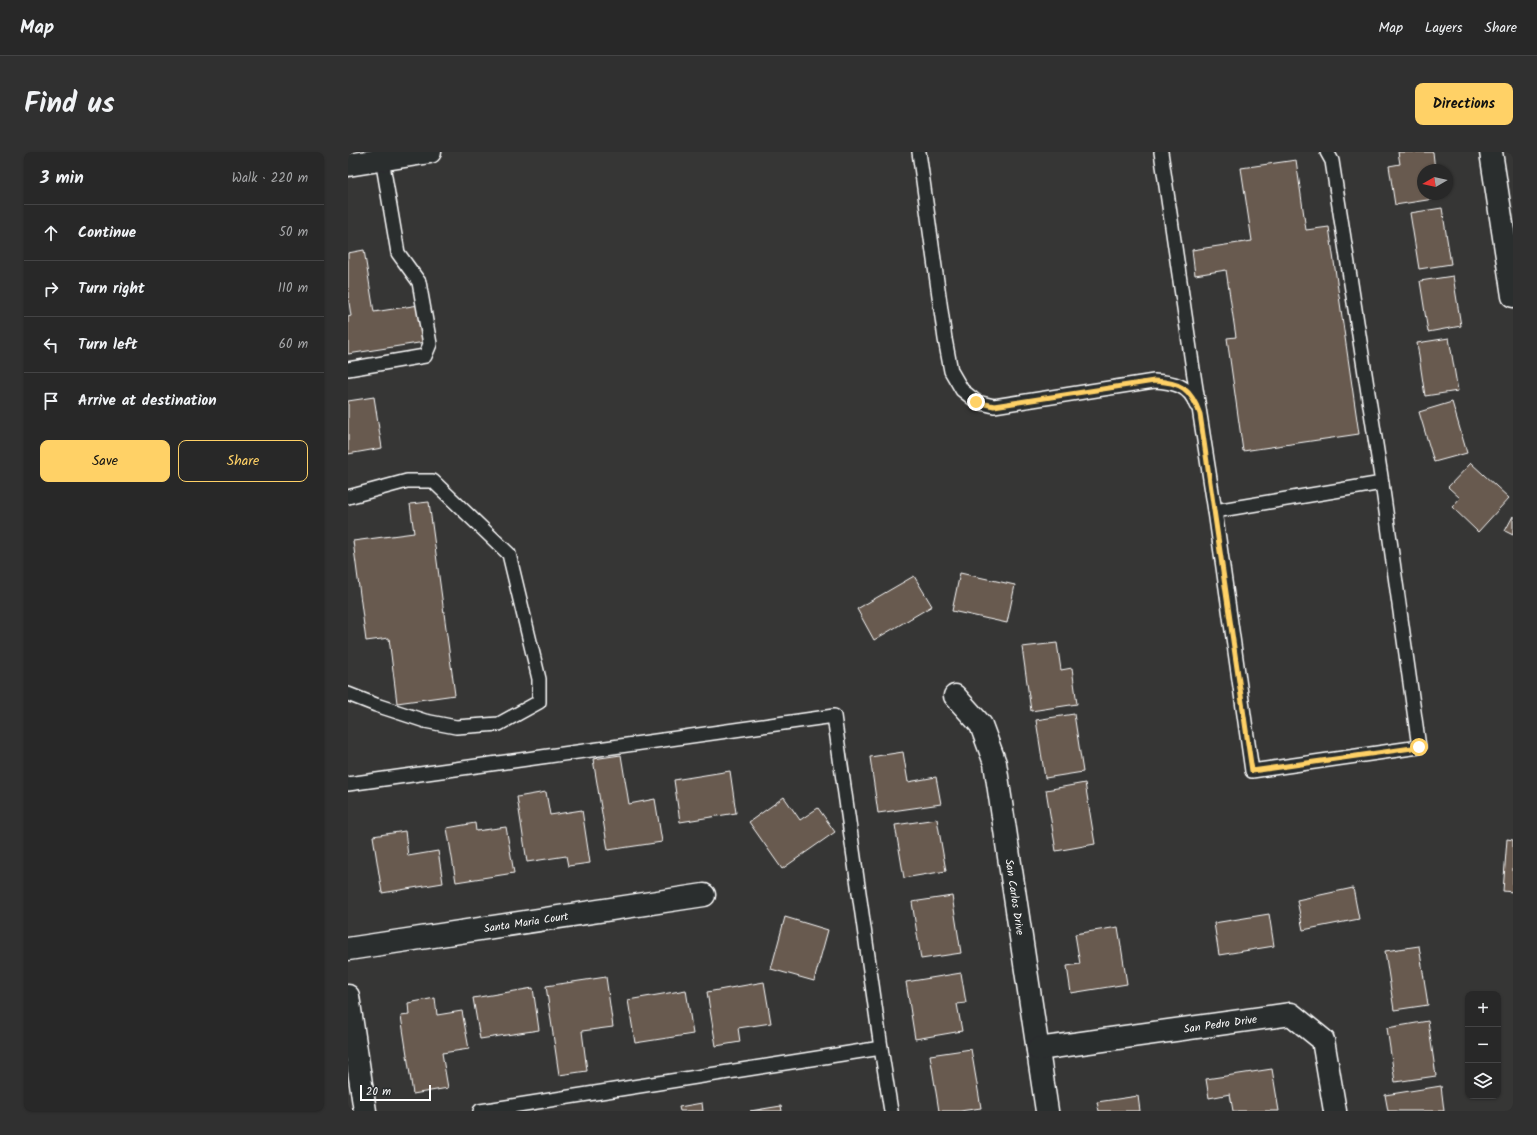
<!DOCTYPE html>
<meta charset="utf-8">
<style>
body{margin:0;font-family:Kalam,sans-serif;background:#303030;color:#f1f3f6}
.controls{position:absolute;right:12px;bottom:12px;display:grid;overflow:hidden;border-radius:8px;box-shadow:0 1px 3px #0004}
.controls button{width:36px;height:36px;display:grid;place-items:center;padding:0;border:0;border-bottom:1px solid #444445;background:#282828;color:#f1f3f6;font:20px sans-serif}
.compass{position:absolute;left:1069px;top:12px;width:36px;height:36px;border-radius:50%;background:#282828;box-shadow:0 1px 3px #0004;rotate:261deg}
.scale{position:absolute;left:12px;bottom:10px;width:71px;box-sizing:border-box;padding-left:4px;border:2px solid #fff;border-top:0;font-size:11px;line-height:14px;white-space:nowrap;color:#fff;-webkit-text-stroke:3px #2a2d2e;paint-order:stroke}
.stop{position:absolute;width:12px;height:12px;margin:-9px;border:3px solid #ffd166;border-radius:50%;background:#fff}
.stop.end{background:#ffd166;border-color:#fff;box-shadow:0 1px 4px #0008}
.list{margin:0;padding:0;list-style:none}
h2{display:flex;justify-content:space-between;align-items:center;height:52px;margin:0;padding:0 16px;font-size:17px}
h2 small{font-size:13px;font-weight:400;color:#a5a6a8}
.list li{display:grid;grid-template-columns:26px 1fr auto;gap:12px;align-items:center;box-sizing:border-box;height:56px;padding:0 16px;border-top:1px solid #444445}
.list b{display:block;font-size:15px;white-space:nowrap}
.list em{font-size:13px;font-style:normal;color:#a5a6a8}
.actions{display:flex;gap:8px;padding:12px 16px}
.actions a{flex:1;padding:9px 0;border:1px solid #ffd166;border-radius:8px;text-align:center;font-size:14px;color:#ffd166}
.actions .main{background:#ffd166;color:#111}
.icon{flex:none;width:22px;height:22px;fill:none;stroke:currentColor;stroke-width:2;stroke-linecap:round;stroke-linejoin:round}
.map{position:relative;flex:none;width:1165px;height:959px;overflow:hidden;border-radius:8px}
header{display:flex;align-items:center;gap:24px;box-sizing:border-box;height:56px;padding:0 20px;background:#282828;border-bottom:1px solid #444445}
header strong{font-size:19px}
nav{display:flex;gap:22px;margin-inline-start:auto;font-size:14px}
.intro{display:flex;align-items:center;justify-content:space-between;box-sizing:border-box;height:96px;padding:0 24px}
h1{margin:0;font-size:28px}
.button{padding:10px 18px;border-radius:8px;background:#ffd166;color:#111;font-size:14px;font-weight:700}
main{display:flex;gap:24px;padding:0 24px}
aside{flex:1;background:#282828;border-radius:8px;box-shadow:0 1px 3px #0004}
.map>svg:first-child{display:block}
</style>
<header>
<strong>Map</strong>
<nav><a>Map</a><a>Layers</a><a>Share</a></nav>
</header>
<div class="intro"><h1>Find us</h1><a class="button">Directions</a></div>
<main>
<aside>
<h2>3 min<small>Walk · 220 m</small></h2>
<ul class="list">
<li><svg class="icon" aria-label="ahead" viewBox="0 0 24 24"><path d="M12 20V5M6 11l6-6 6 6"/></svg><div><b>Continue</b></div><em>50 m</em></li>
<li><svg class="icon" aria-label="right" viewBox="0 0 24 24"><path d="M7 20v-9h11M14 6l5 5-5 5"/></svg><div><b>Turn right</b></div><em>110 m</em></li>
<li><svg class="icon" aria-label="left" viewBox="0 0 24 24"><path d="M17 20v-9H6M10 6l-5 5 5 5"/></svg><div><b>Turn left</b></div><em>60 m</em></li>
<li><svg class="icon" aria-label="arrive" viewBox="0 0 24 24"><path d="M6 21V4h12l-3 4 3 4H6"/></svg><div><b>Arrive at destination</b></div></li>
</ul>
<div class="actions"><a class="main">Save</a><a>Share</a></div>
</aside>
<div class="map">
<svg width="1165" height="959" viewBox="0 0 1165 959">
<rect width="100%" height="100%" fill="#363635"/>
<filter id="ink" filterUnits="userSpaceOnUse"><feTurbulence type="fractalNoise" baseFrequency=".025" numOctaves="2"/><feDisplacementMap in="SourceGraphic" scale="8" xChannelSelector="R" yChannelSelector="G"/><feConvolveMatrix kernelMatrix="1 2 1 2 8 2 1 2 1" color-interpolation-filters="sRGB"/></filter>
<g filter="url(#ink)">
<!-- building -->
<g fill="#685a4f" stroke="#fff">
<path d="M1050,0h35l2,18h-12v24h16l1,4 -45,7 -6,-39 11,-2z"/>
<path d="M948,8l10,70 23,-3 30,207 -116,17 -16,-113 9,-1 -10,-67 -31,5 -3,-25 60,-9 -11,-73z"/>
<path d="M1094,56l9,56 -32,5 -9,-56z"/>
<path d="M16,98l10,62 45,-7 6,37 -77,12v-37l3,-1 -3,-20v-43z"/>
<path d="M1105,124l8,50 -33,6 -8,-51z"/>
<path d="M1101,186l9,53 -33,5 -8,-53z"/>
<path d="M26,245l8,51 -34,6v-53z"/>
<path d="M1104,250l15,51 -33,9 -15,-50z"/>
<path d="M1123,311l38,35 -31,34 -26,-25 8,-9 -12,-11z"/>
<path d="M81,350l26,193 -58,8 -8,-65 -23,3 -13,-100 61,-8 -4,-29z"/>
<path d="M1165,364v19l-8,-4z"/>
<path d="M612,421l55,12 -8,38 -55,-12z"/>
<path d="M566,424l18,30 -58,34 -17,-31z"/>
<path d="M709,491l4,27 11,-2 5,36 -46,7 -9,-64z"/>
<path d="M726,562l9,58 -38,6 -9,-58z"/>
<path d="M555,600l5,30 28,-5 5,27 -63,9 -8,-56z"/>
<path d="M273,603l8,49 26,-5 7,43 -54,8 -15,-91z"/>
<path d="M382,619l6,42 -56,9 -6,-42z"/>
<path d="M737,631l10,61 -39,7 -10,-61z"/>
<path d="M198,640l4,23 32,-5 8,53 -22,3 -2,-10 -39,6 -10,-65z"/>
<path d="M436,645l16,23 18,-12 17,24 -53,37 -33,-47z"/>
<path d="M589,667l9,52 -42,7 -9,-53z"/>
<path d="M127,671l1,8 30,-4 8,46 -58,9 -9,-54z"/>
<path d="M57,679l3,25 30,-5 5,32 -61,10 -9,-57z"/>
<path d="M1159,687l6,1v52l-10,-1z"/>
<path d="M1005,736l6,31 -56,11 -6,-30z"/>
<path d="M604,744l9,57 -40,6 -9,-57z"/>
<path d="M921,762l5,32 -55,9 -5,-32z"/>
<path d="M437,765l43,13 -14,51 -43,-12z"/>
<path d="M770,775l9,57 -56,9 -4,-27 13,-2 -5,-30z"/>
<path d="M1071,794l9,59 -34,5 -9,-59z"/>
<path d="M613,821l5,30 -9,1 5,27 -47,8 -9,-57z"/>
<path d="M258,825l7,50 -31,4 5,40 -28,4 -13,-89z"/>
<path d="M416,830l7,41 -33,5 2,14 -24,4 -9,-54z"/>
<path d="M185,836l6,42 -59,9 -7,-41z"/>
<path d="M338,838l7,44 -58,9 -7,-43z"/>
<path d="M87,846l2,17 25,-4 7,38 -27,4 6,35 -35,6 -12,-78 8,-1 -1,-12z"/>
<path d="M1080,869l8,55 -41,6 -8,-54z"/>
<path d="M623,897l10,59 -21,3h-21l-9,-56z"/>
<path d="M924,917l7,42h-46l-3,-17 -21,4 -3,-19z"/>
<path d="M1093,934l3,25h-56l-3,-16z"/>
<path d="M790,944l2,15h-41l-2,-9z"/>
<path d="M354,951l1,8h-23l-1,-4z"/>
<path d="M433,954l1,5h-32z"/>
</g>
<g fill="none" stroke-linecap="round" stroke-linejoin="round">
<!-- lane casing -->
<g stroke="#fff" stroke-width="16">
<g id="lane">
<path d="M571,0l26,187 6,32 11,19 15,12 17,4 160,-25c18,1 36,4 42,24"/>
<path d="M813,0l33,224 21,135 167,-28 -50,-322 -5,-9"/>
<path d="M0,217l77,-13 5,-12 -11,-62 -21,-29 -16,-94"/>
<path d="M0,345l59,-16h26l76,73 30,125v23l-40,22 -43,3 -31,-6 -49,-16 -28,-11"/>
<path d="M867,359l37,260 167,-24 -37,-264"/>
<path d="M0,632l486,-68 47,332 10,63"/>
<path d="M132,959l401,-63"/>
</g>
</g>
<!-- street casing -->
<g stroke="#fff" stroke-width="25">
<g id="street">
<path d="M1143,0l22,144"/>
<path id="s1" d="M607,544l26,29 14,38 52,348"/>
<path id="s2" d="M0,797l356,-54"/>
<path id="s3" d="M690,897l253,-35 32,26 12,71"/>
</g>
</g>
<!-- secondary casing -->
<g stroke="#fff" stroke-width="25">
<path id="secondary" d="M0,844l17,115"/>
</g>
<!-- primary casing -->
<g stroke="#fff" stroke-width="25">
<path id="primary" d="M0,13l82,-13"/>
</g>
<!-- lane -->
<use href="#lane" stroke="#2a2d2e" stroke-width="13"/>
<!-- street -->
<use href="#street" stroke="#2a2d2e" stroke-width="22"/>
<!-- secondary -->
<use href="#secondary" stroke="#2a2d2e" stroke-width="22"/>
<!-- primary -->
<use href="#primary" stroke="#2a2d2e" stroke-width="22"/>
</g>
</g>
<g fill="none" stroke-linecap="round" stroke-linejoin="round" filter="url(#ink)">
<!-- route -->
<path stroke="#ffd166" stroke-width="5" d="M628,250l18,4 160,-25c27,1 37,8 46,33l52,357 167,-24"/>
</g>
<g text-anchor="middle" stroke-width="3" stroke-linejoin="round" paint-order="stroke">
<!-- street labels -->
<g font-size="11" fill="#fff" stroke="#2a2d2e">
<text dy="4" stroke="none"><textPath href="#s1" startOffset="215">San Carlos Drive</textPath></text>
<text dy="4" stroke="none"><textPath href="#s2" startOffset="180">Santa Maria Court</textPath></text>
<text dy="4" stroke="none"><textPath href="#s3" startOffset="184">San Pedro Drive</textPath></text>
</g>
</g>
</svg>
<div class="controls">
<button>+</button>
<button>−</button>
<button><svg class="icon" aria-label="layers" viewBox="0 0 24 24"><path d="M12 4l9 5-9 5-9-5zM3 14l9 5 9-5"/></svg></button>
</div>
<svg class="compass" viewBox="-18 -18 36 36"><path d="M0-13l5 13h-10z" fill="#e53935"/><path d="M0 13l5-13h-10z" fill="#a5a6a8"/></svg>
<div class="scale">20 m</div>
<div class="stop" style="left:1071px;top:595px"></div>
<div class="stop end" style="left:628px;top:250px"></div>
</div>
</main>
